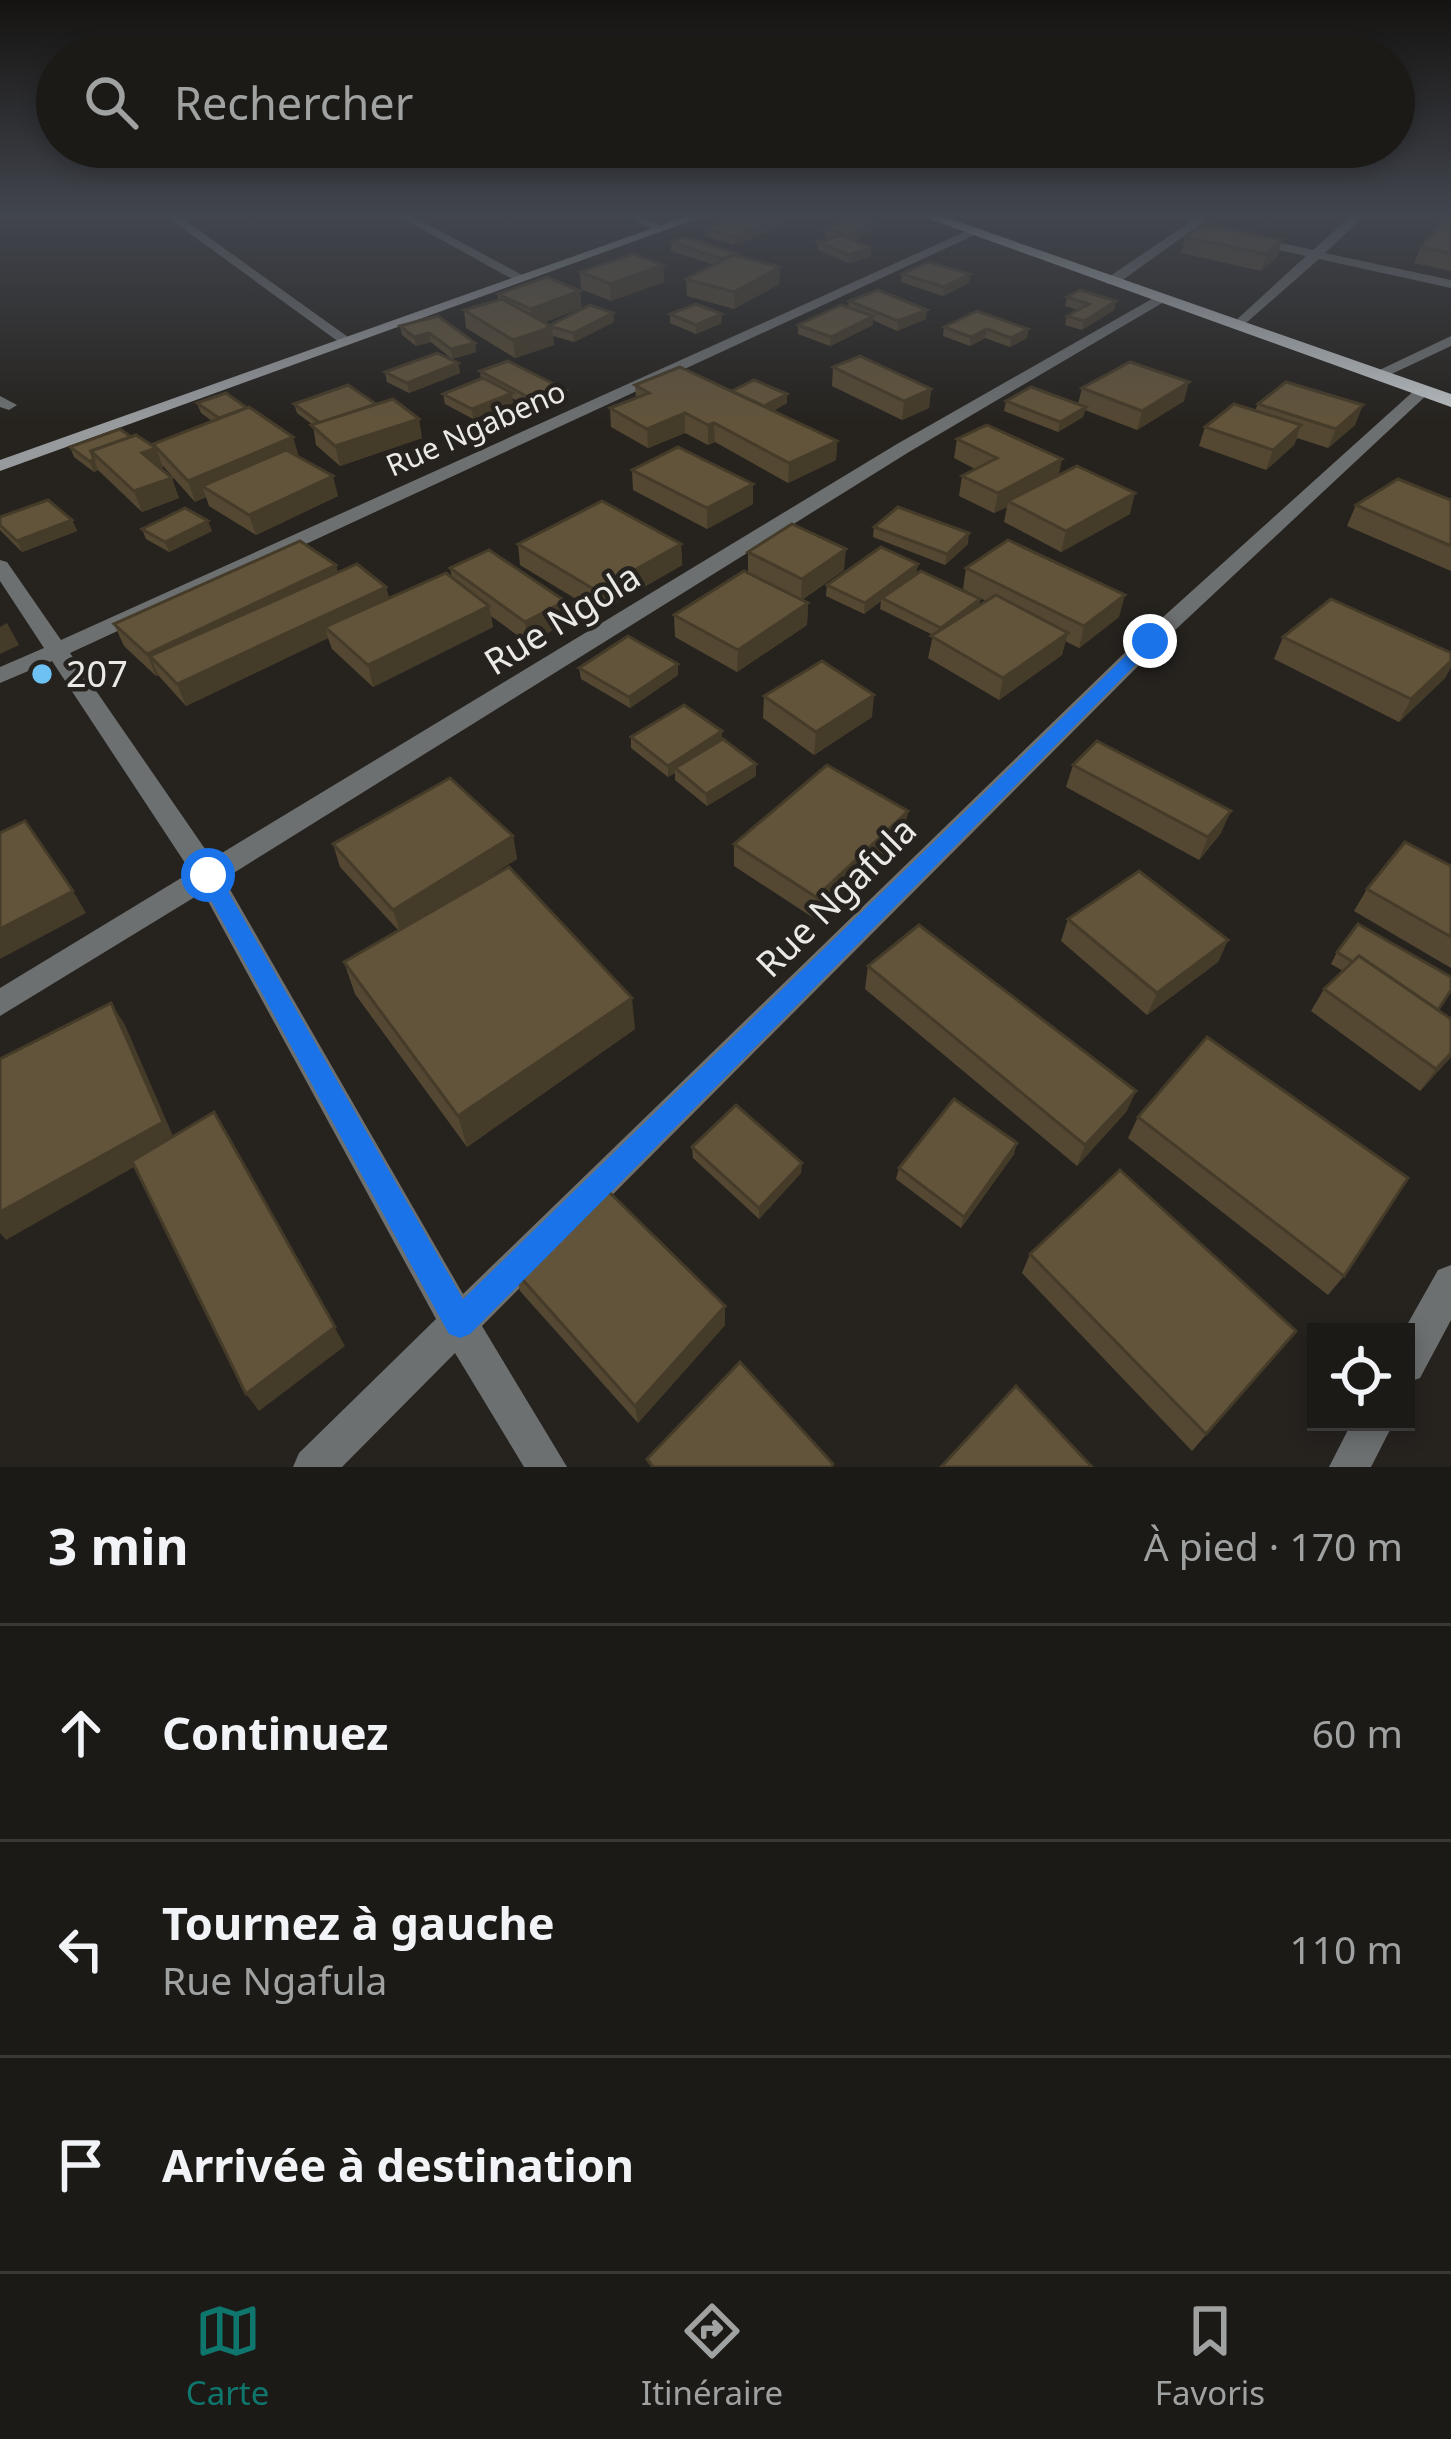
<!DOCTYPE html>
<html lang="fr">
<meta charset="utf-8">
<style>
body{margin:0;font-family:"Noto Sans",sans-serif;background:#292724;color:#f1f3f6}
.controls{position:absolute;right:36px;bottom:36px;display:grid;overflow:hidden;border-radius:0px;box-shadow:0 6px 18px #0003}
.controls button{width:108px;height:108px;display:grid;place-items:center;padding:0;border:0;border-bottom:3px solid #3a3836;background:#1c1a17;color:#f1f3f6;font:60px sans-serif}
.stop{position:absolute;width:36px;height:36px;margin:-27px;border:9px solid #1a73e8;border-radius:50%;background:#fff}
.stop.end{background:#1a73e8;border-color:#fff;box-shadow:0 3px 12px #0008}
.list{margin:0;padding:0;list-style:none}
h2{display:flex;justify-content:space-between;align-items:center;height:156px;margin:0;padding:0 48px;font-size:51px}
h2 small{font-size:39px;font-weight:400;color:#a0a1a1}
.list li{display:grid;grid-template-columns:78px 1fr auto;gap:36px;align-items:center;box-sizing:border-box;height:216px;padding:0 48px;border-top:3px solid #3a3836}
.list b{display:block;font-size:45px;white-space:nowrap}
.list p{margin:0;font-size:39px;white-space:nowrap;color:#a0a1a1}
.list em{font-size:39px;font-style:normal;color:#a0a1a1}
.icon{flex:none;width:66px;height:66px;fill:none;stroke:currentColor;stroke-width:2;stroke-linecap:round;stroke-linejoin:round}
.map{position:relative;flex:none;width:1451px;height:1467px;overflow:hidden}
.search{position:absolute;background:#1c1a17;box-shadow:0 6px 18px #0003;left:36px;right:36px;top:36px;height:132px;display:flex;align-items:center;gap:30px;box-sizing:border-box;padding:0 42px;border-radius:66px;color:#a0a1a1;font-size:45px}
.sheet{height:804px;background:#1c1a17}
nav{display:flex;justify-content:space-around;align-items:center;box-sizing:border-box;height:168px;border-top:3px solid #3a3836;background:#1c1a17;font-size:33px;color:#a0a1a1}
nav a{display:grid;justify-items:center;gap:6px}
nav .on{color:#0f766e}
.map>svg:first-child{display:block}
</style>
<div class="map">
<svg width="1451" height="1467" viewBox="0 0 1451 1467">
<rect width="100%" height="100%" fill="#26231f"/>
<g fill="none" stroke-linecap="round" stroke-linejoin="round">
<!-- service -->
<g fill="#6d7071" fill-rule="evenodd">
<path d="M1199,216l6,4 -6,5 114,25 38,-34h13l-39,37 126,27v8l-132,-29 -81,71 -7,-4 2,-3 73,-67 -115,-25 -74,53h-10v-6z"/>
<path d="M0,396l17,9 -8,5 -9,-3z"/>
</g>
<!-- minor -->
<g fill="#6d7071" fill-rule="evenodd">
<path d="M166,216h13l176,126 -12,3z"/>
<path d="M398,216h14l116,62 -12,3z"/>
<path d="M626,216h15l27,13 -10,3z"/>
<path d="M971,229l10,3 -911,421 142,206 685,-415 260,-148 12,3 -260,153 -685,427 239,415 679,-658 275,-248 14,3 -273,255 -676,680 85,141h-43l-69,-114 -113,114h-49l6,-14 137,-134 -233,-427 -203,124v-28l191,-116 -139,-211 -52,22v-16l44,-19 -44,-67v-21l7,2 54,78z"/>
<path d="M1451,336v10l-68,32 -14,-3z"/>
<path d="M1451,1265v55l-31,58 -14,5v-51h-3l35,-62z"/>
<path d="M1352,1422h42l-23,45h-42z"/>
</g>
<!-- secondary -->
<path fill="#979b9e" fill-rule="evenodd" d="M687,216h17l-704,255v-11z"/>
<!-- primary -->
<path fill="#b8bdc0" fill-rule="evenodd" d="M921,216h21l509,178v13z"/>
</g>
<!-- wall -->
<g fill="#544833">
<path d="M1451,216v55l-37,-8 7,-16z"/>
<path d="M873,223l-1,8 -18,10 17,16 -23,6 -30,-13v-8l12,-4 -5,-1v-8z"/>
<path d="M781,227l-47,18 -29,-9v-8z"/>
<path d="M1185,237l97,3 -5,17 -16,14 -80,-18z"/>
<path d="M671,242l109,25 -1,17 -45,25 -47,-13 -1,-17 28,-14 -43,-14z"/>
<path d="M663,265l1,17 -53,19 -30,-12 -1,-17z"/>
<path d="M902,274h68l-1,9 -26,13 -42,-14z"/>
<path d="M498,294l84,14 -39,14 6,4 64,-13 1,9 -40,20 -21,-6 1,9 -39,13 -49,-30 -2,-18 34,-10z"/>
<path d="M1067,297l49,4 -2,9 -32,20 -17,-5 2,-9 11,-6 -13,-4z"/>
<path d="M849,301l77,18 -29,12 -24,-11v5l-43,21 -32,-12v-9l50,-17z"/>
<path d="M670,314l52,9 -26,11 -26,-11z"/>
<path d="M400,326l75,17 1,9 -24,7 -21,-17 -15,4 -14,-11z"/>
<path d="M944,327l84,2 -1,9 -17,9 -25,-9 -15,8 -27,-10z"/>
<path d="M458,363l2,10 -51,20 -22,-11 -2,-10z"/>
<path d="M833,367l98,22 -2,19 -27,12 -70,-34z"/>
<path d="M480,371l86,19v10l-27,12 -27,-14 1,5 -40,16 -28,-15 -2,-10 38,-15z"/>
<path d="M635,385l152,9v9l-14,8 64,30 -1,19 -48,23 -73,-41 -7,3 -23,-12 -37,15 -37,-21 -1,-19 26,-10z"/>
<path d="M1082,388l102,13 -47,29 -52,-20 -2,7 -25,15 -54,-21 2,-10 72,3z"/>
<path d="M197,403l102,54 39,39 -82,39 -47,-29 -3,-9 -11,5 -32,-36 -2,2 18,30 -37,14 -44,-42 -4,2 -20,-15 -4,-10 61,-10 23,9 58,-25 -11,-8z"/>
<path d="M294,404l128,34 -82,28 -24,-21 -3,-20 -16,-12z"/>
<path d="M1258,404l97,21 -27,23 -31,-10 -3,7 -28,25 -67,-24 6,-19 50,-17z"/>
<path d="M957,439l102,36 71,39 -69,38 -57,-30 3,-15 -13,6 -35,-17 3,-20 13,-7 -21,-11z"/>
<path d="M632,470l121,14v20l-46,25 -74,-39z"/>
<path d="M1451,500v71l-104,-45 9,-21z"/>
<path d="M0,517l72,3 5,11 -55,21 -22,-22z"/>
<path d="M874,527l94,17 -23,21 -72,-28z"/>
<path d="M142,529l70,2 -43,21 -23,-13z"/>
<path d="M518,544h163l1,21 -83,48 -79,-48z"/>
<path d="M748,552l96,18 -42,30 6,3 -1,22 -70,47 -62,-35 -1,-22 74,-43z"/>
<path d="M918,564l-2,10 64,25 -1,7 7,-5 -23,-12 3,-21 153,49 -40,31 -14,-7 -3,14 -63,45 -71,-42 5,-23 -53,-26 1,-8 -17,13 -38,-18 1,-11z"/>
<path d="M336,565l2,8 48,14 3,11 63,-20 -2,-10 117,55 -39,20 -37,-27 2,11 -120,60 -41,-38 -4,-11 -142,68 -28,-31 -2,1 -32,-30 -10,-22z"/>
<path d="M1283,637l168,16v14l-6,11 -46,44 -125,-63z"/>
<path d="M678,664v11l-48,33 -49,-29 -2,-11z"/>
<path d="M764,696l108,21 -58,38 -51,-37z"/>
<path d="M722,731v9l34,36 -49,30 -32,-26v-7l-7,4 -37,-29v-11z"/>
<path d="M1073,765l148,68 -22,27 -133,-73z"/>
<path d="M908,811l-4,23 -89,85 -81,-53v-22z"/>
<path d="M513,836l4,23 -69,43 187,127 -168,118 -112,-153 -11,-32 54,-32 -58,-63 -7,-23z"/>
<path d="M1451,866v102l-97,-57 13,-22z"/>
<path d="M1068,919l160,21 -10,22 -71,53 -86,-74z"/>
<path d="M1337,952l114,67v38l-31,34 -109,-80 13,-22 19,-18 -12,-7z"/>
<path d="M868,966l268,125 -10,21 -49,54 -212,-177z"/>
<path d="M1138,1117l206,159 -16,19 -200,-157z"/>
<path d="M692,1147l109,26 -42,46 -66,-61z"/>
<path d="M1014,1154l-53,74 -65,-49 3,-11z"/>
<path d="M1030,1254l266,77 -104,120 -170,-178z"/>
<path d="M515,1271l210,54 -87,98 -118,-132z"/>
</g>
<!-- shaded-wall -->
<g fill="#453b29">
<path d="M781,219v8l-47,18v-8z"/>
<path d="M873,223l-1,8 -23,12 1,-8z"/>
<path d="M1282,240l-5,17 -16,14 5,-17z"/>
<path d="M871,248v9l-23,6 1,-8z"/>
<path d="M663,265l1,17 -53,19 -1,-17z"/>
<path d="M780,267l-1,17 -45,25v-17z"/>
<path d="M970,274l-1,9 -26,13 1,-9z"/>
<path d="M580,291l2,17 -49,19 -2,-18z"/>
<path d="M1116,301l-2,9 -32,20 2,-9z"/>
<path d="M927,310l-1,9 -29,12 1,-10z"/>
<path d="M613,313l1,9 -40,20 -1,-9z"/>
<path d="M722,314v9l-26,11v-9z"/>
<path d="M873,316v9l-43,21 1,-9z"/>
<path d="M552,327l2,18 -39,13 -2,-18z"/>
<path d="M987,329l-2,9 -15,8 1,-9z"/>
<path d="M1028,329l-1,9 -17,9 1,-9z"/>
<path d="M429,333l2,9 -15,4 -2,-9z"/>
<path d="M475,343l1,9 -24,7 -1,-10z"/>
<path d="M458,363l2,10 -51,20 -2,-10z"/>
<path d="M1189,382l-5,19 -47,29 5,-19z"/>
<path d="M931,389l-2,19 -27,12 2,-19z"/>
<path d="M566,390v10l-27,12 -2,-10z"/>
<path d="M512,393l1,10 -40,16 -1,-10z"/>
<path d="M787,394v9l-28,15 1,-10z"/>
<path d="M1363,405l-8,20 -27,23 8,-19z"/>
<path d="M1086,407l-3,10 -25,15 2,-10z"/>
<path d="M685,413v20l-37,15 -1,-19z"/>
<path d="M419,419l3,19 -82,28 -5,-20z"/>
<path d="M714,423l1,19 -7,3v-20z"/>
<path d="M1301,425l-7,20 -28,25 7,-20z"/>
<path d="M293,437l6,20 -97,29 4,11 -11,5 -7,-21z"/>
<path d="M837,441l-1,19 -48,23 1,-20z"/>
<path d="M156,448l7,19 -14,6 -7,-19z"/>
<path d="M1062,459l-4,20 -50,22 -1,6 -13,6 4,-20z"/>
<path d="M94,460l4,10 -4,2 -5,-11z"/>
<path d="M333,476l5,20 -82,39 -7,-20z"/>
<path d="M172,478l7,20 -37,14 -8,-21z"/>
<path d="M753,484v20l-46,25v-21z"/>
<path d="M1135,493l-5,21 -69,38 5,-21z"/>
<path d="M72,520l5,11 -55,21 -5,-11z"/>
<path d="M208,521l4,10 -43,21 -4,-10z"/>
<path d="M969,533l-1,11 -23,21 2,-11z"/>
<path d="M681,544l1,21 -83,48 -2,-22z"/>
<path d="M846,549l-2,21 -43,30 1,-21z"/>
<path d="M918,564l-2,10 -34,24 -1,3 -17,13 1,-11z"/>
<path d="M336,565l5,22 -191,69 8,19 -2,1 -9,-22z"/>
<path d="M386,587l5,21 -66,19 3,11 -142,68 -9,-22z"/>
<path d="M1125,595l-6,22 -40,31 5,-22z"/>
<path d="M980,599l-2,11 -38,29 1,-11z"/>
<path d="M565,601l2,22 -39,20 -3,-21z"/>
<path d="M808,603l-1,22 -70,47 1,-22z"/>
<path d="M489,606l4,21 -120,60 -5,-22z"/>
<path d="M7,623l12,22 -19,9v-27z"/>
<path d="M1068,633l-6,22 -63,45 4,-22z"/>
<path d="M1451,661v6l-6,11 -46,44 12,-23z"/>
<path d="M678,664v11l-48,33 -1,-11z"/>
<path d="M874,695l-2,22 -58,38 2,-23z"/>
<path d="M722,731v12l-47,25v5l-7,4v-11z"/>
<path d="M756,764v12l-49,30 -1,-12z"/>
<path d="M908,811l-4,23 -89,85 1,-22z"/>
<path d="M1231,811l-10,22 -22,27 9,-23z"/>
<path d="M513,836l4,23 -117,73 -7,-22z"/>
<path d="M73,891l13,22 -86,46v-30z"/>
<path d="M1228,940l-10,22 -71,53 10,-22z"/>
<path d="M632,998l3,31 -168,118 -9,-31z"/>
<path d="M111,1003l14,22 51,118 -170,97 -6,-7v-21z"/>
<path d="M1451,1053v4l-31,34 16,-22z"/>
<path d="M1136,1091l-10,21 -49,54 8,-21z"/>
<path d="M214,1112l131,234 -86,65 -13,-17z"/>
<path d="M1017,1143l-3,11 -53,74 3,-11z"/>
<path d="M802,1163l-1,10 -42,46v-11z"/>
<path d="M725,1306v19l-87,98 -3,-17z"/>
</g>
<!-- building -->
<g fill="#62543b" stroke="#453b29" stroke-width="3">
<path d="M738,216h31l12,3 -47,18 -29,-9z"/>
<path d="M1448,216h3v37l-30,-6z"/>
<path d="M848,217l25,6 -23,12 -25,-6z"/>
<path d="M1203,224l79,16 -16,14 -81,-17z"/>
<path d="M841,235l30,13 -22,7 -31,-13z"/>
<path d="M686,237l51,17 -15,5 -51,-17z"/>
<path d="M633,254l30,11 -53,19 -30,-12z"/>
<path d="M733,255l47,12 -46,25 -48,-13z"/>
<path d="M929,262l41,12 -26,13 -42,-13z"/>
<path d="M547,277l33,14 -49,18 -33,-15z"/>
<path d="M878,290l49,20 -29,11 -49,-20z"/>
<path d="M1080,290l36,11 -32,20 -17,-5 22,-12 -22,-7z"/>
<path d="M502,299l50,28 -39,13 -49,-30z"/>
<path d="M696,304l26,10 -26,11 -26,-11z"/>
<path d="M590,305l23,8 -40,20 -24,-7z"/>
<path d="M841,305l32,11 -42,21 -33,-12z"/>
<path d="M977,311l51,18 -17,9 -24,-9 -16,8 -27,-10z"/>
<path d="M438,316l37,27 -24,6 -22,-16 -15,4 -14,-11z"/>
<path d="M437,353l21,10 -51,20 -22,-11z"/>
<path d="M860,356l71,33 -27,12 -71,-34z"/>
<path d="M508,361l58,29 -29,12 -57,-31z"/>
<path d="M1130,362l59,20 -47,29 -60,-23z"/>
<path d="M680,367l157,74 -48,22 -75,-40 -6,2 -23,-12 -38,16 -37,-21 39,-15 -14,-8z"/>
<path d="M483,378l29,15 -40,16 -29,-15z"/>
<path d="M754,380l33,14 -23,12 -32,-15z"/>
<path d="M1286,382l77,23 -27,24 -78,-25z"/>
<path d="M348,385l28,19 -56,19 -26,-19z"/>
<path d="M1031,387l55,20 -26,15 -54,-21z"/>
<path d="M226,393l21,15 -28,10 -22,-15z"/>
<path d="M393,399l26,20 -84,27 -24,-21z"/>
<path d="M1234,404l67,21 -28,25 -68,-23z"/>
<path d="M249,407l44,30 -105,44 -35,-37z"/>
<path d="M987,425l75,34 -64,34 -36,-17 35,-18 -40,-19z"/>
<path d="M120,429l11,8 -40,14 3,9 -5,1 -19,-14z"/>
<path d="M136,435l20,13 -14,5 30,25 -38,13 -43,-40z"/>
<path d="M678,447l75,37 -46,24 -75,-38z"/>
<path d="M286,450l47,26 -84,39 -47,-29z"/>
<path d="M1077,466l58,27 -69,38 -58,-30z"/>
<path d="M1398,479l53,21v46l-95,-41z"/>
<path d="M48,500l24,20 -55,21 -17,-16v-8z"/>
<path d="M602,501l79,43 -84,47 -79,-47z"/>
<path d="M898,507l71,26 -22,21 -73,-27z"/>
<path d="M185,508l23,13 -43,21 -23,-13z"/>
<path d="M792,524l54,25 -44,30 -54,-27z"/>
<path d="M1008,540l117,55 -41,31 -118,-58z"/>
<path d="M300,541l36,24 -189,89 -33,-30z"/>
<path d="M881,547l37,17 -53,39 -38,-18z"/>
<path d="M489,550l76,51 -40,21 -75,-54z"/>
<path d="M357,564l29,23 -209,97 -27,-28z"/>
<path d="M744,571l64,32 -70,47 -64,-35z"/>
<path d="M921,571l59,28 -39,29 -59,-30z"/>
<path d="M446,573l43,33 -121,59 -43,-38z"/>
<path d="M996,595l72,38 -65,45 -72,-42z"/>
<path d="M1331,599l120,54v8l-40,38 -128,-62z"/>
<path d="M628,636l50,28 -49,33 -50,-29z"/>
<path d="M822,661l52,34 -58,37 -52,-36z"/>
<path d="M684,705l38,26 -54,35 -37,-29z"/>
<path d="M723,739l33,25 -50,30 -31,-26z"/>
<path d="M1097,741l134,70 -23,26 -135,-72z"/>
<path d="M827,765l81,46 -92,86 -82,-53z"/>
<path d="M450,778l63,58 -120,74 -60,-66z"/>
<path d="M25,821l48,70 -73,38v-96z"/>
<path d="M1405,842l46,24v71l-84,-48z"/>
<path d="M509,867l123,131 -174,118 -114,-154z"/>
<path d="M1139,871l89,69 -71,53 -89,-74z"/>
<path d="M1358,924l93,53v13l-13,20 -79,-54 -6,6 -16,-10z"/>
<path d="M919,925l217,166 -51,54 -217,-179z"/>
<path d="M1359,956l92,63v34l-15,16 -112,-80z"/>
<path d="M111,1003l52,119 -163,90v-153z"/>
<path d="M1207,1037l201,141 -64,98 -206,-159z"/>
<path d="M954,1099l63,44 -53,74 -65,-49z"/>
<path d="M736,1105l66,58 -43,45 -67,-61z"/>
<path d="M214,1112l121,215 -89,67 -114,-233z"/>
<path d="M1120,1170l176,161 -90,103 -176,-180z"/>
<path d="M605,1188l120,118 -90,100 -120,-135z"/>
<path d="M740,1362l93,102 -2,3h-178l-6,-8z"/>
<path d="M1016,1386l76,81h-151z"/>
</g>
<!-- sky -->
<linearGradient id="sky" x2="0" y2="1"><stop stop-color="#151311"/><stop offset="0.51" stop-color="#41454d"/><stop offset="1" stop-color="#41454d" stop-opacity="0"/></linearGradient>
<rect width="1451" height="421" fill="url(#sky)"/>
<!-- route -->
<path fill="#1a73e8" d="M1144,638l15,3 -689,693 -10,4 -11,-4 -252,-459 3,-6h15l248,430z"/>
<!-- markers -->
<circle fill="#6ec2f3" stroke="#26231f" stroke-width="4.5" cx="42" cy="674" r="12"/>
<g text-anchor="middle" stroke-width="9" stroke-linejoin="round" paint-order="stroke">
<!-- far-street labels -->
<g font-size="30" fill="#ebe9e6" stroke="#26231f">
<text transform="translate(476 429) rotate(-24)" y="10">Rue Ngabeno</text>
</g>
<!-- street labels -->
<g font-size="36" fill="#ebe9e6" stroke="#26231f">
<text transform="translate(562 619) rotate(-32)" y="13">Rue Ngola</text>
<text transform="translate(836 897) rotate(-45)" y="13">Rue Ngafula</text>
</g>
<!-- poi labels -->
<g font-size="36" fill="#ebe9e6" stroke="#26231f" text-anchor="start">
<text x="66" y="687">207</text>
</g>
</g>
</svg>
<div class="controls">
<button><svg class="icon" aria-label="locate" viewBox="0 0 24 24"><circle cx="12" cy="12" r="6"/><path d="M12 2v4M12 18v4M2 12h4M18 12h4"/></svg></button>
</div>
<div class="stop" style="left:208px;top:875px"></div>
<div class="stop end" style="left:1150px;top:641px"></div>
<div class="search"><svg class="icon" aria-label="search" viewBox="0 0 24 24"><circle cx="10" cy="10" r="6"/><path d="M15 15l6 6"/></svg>Rechercher</div>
</div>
<section class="sheet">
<h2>3 min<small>À pied · 170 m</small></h2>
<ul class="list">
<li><svg class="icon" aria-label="ahead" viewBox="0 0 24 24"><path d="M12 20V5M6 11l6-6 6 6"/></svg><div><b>Continuez</b></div><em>60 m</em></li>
<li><svg class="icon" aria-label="left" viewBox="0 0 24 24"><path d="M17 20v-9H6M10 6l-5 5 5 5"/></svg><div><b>Tournez à gauche</b><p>Rue Ngafula</p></div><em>110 m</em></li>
<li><svg class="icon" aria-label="arrive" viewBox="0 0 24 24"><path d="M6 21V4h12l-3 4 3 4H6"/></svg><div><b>Arrivée à destination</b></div></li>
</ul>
</section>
<nav>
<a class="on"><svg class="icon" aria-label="map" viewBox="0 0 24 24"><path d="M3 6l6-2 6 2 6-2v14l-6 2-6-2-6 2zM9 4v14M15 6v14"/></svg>Carte</a>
<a><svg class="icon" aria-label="directions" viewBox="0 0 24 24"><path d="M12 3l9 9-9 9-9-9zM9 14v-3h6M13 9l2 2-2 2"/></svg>Itinéraire</a>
<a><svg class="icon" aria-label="saved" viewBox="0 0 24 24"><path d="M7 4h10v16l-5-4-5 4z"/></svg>Favoris</a>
</nav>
